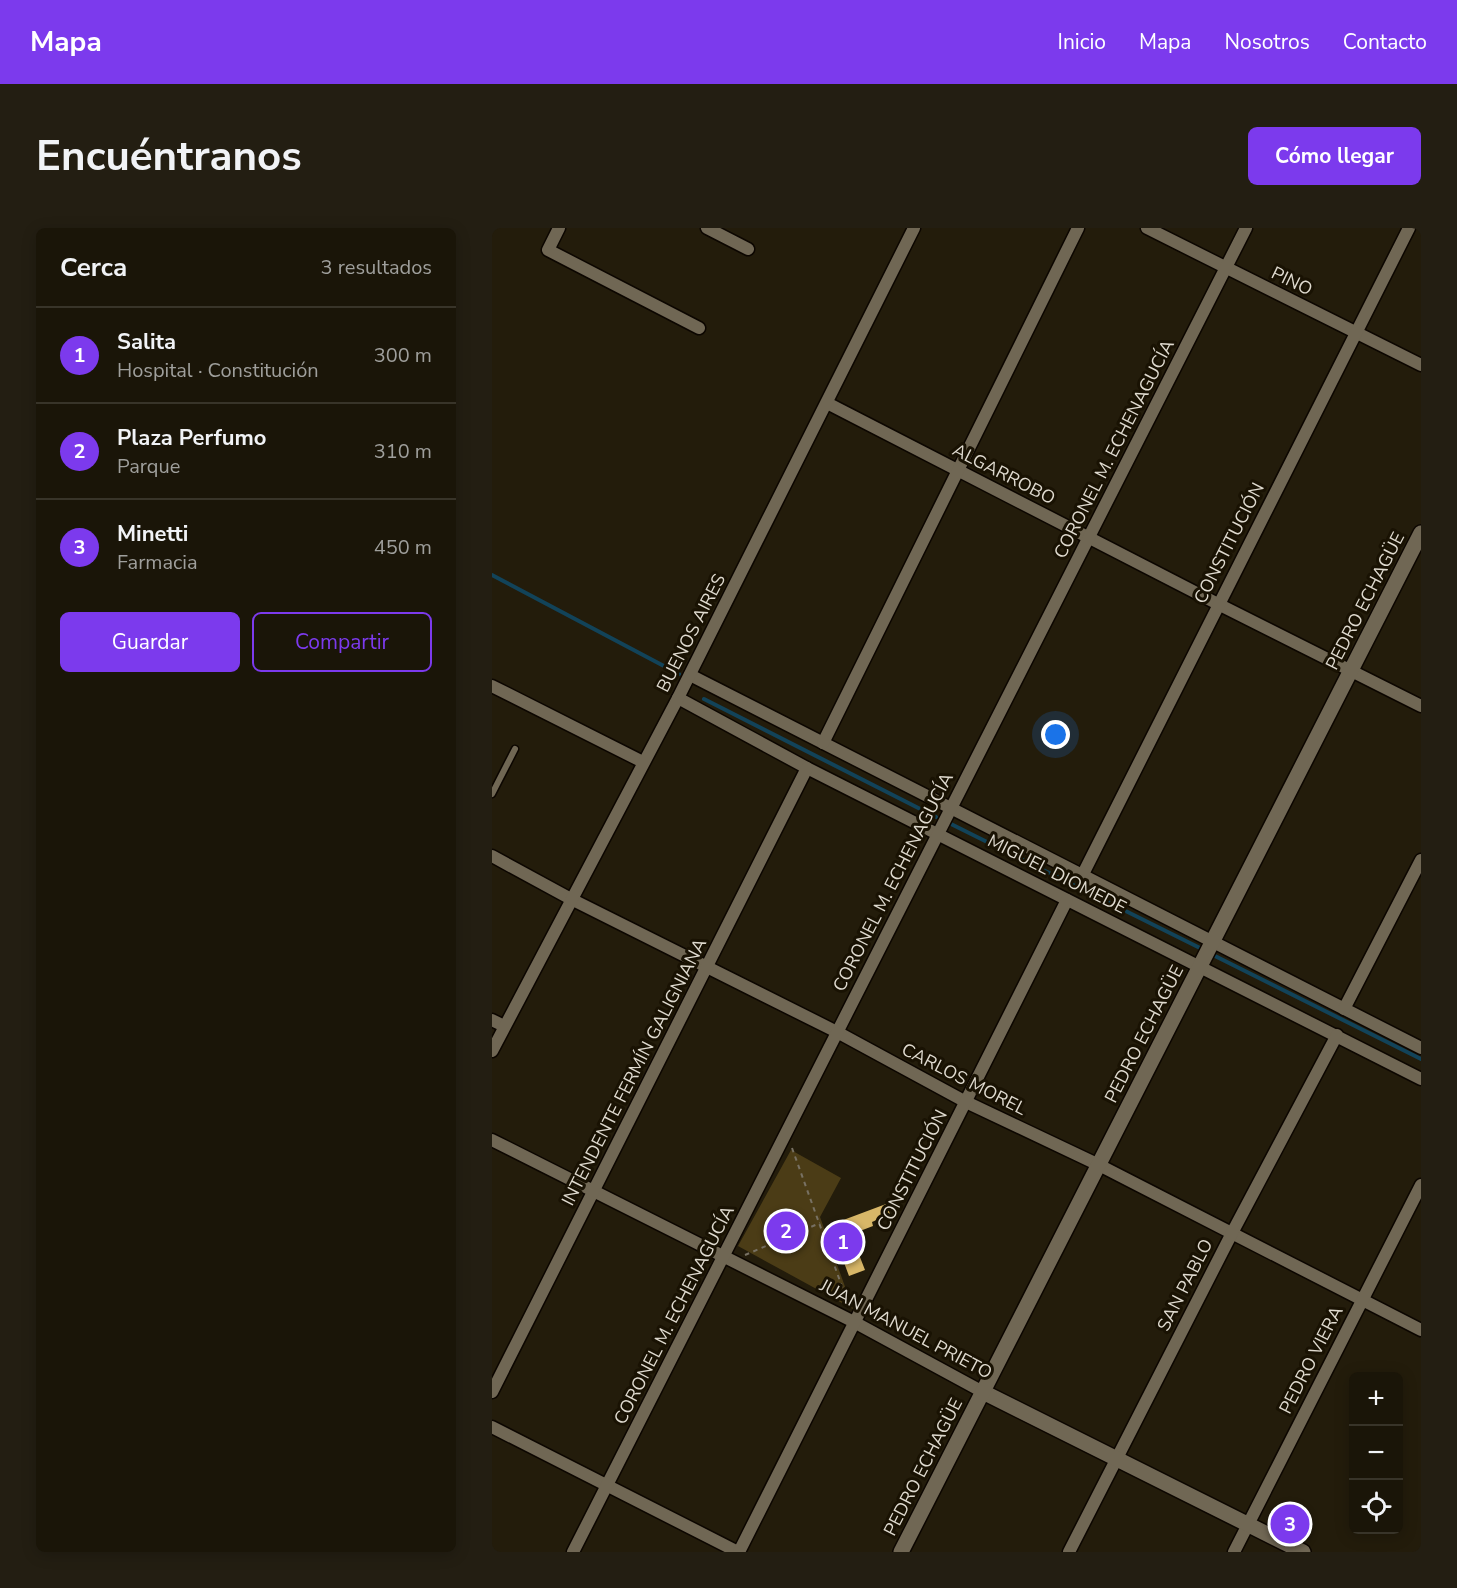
<!DOCTYPE html>
<html lang="es">
<meta charset="utf-8">
<style>
body{margin:0;font-family:"Nunito Sans",sans-serif;background:#231e12;color:#f1f3f6}
.controls{position:absolute;right:18px;bottom:18px;display:grid;overflow:hidden;border-radius:9px;box-shadow:0 3px 15px #0003}
.controls button{width:54px;height:54px;display:grid;place-items:center;padding:0;border:0;border-bottom:2px solid #383429;background:#1a1508;color:#f1f3f6;font:30px sans-serif}
.you{position:absolute;left:564px;top:507px;width:21px;height:21px;margin:-15px;border:4px solid #fff;border-radius:50%;background:#1a73e8;box-shadow:0 0 0 9px #1a73e833}
.badge{display:grid;place-items:center;width:39px;height:39px;border-radius:50%;background:#7c3aed;color:#fff;font-size:20px;font-weight:700}
.pin{position:absolute;translate:-50% -50%;border:3px solid #fff;box-shadow:0 2px 6px #0006}
.list{margin:0;padding:0;list-style:none}
h2{display:flex;justify-content:space-between;align-items:center;height:78px;margin:0;padding:0 24px;font-size:26px}
h2 small{font-size:20px;font-weight:400;color:#9f9f9c}
.list li{display:grid;grid-template-columns:39px 1fr auto;gap:18px;align-items:center;box-sizing:border-box;height:96px;padding:0 24px;border-top:2px solid #383429}
.list b{display:block;font-size:22px;white-space:nowrap}
.list p{margin:0;font-size:20px;white-space:nowrap;color:#9f9f9c}
.list em{font-size:20px;font-style:normal;color:#9f9f9c}
.actions{display:flex;gap:12px;padding:18px 24px}
.actions a{flex:1;padding:14px 0;border:2px solid #7c3aed;border-radius:9px;text-align:center;font-size:21px;color:#7c3aed}
.actions .main{background:#7c3aed;color:#fff}
.icon{flex:none;width:33px;height:33px;fill:none;stroke:currentColor;stroke-width:2;stroke-linecap:round;stroke-linejoin:round}
.map{position:relative;flex:none;width:929px;height:1324px;overflow:hidden;border-radius:9px}
header{display:flex;align-items:center;gap:36px;box-sizing:border-box;height:84px;padding:0 30px;background:#7c3aed;color:#fff}
header strong{font-size:28px}
nav{display:flex;gap:33px;margin-inline-start:auto;font-size:21px}
.intro{display:flex;align-items:center;justify-content:space-between;box-sizing:border-box;height:144px;padding:0 36px}
h1{margin:0;font-size:42px}
.button{padding:15px 27px;border-radius:9px;background:#7c3aed;color:#fff;font-size:21px;font-weight:700}
main{display:flex;gap:36px;padding:0 36px}
aside{flex:1;background:#1a1508;border-radius:9px;box-shadow:0 3px 15px #0003}
.map>svg:first-child{display:block}
</style>
<header>
<strong>Mapa</strong>
<nav><a>Inicio</a><a>Mapa</a><a>Nosotros</a><a>Contacto</a></nav>
</header>
<div class="intro"><h1>Encuéntranos</h1><a class="button">Cómo llegar</a></div>
<main>
<aside>
<h2>Cerca<small>3 resultados</small></h2>
<ul class="list">
<li><span class="badge">1</span><div><b>Salita</b><p>Hospital · Constitución</p></div><em>300 m</em></li>
<li><span class="badge">2</span><div><b>Plaza Perfumo</b><p>Parque</p></div><em>310 m</em></li>
<li><span class="badge">3</span><div><b>Minetti</b><p>Farmacia</p></div><em>450 m</em></li>
</ul>
<div class="actions"><a class="main">Guardar</a><a>Compartir</a></div>
</aside>
<div class="map">
<svg width="929" height="1324" viewBox="0 0 929 1324">
<rect width="100%" height="100%" fill="#231c0b"/>
<!-- green -->
<path fill="#4b3c16" d="M299,922l50,28 -21,39 33,92 -115,-63z"/>
<g fill="none" stroke-linecap="round" stroke-linejoin="round">
<!-- stream -->
<g stroke="#124359" stroke-width="4">
<path d="M0,347l187,99"/>
<path d="M212,471l232,118"/>
<path d="M459,596l251,125"/>
<path d="M723,728l206,103"/>
</g>
</g>
<!-- building -->
<path fill="#d8b768" d="M394,976l4,10 -18,8 1,4 -26,10 7,18 4,-2 7,18 -16,6 -19,-51z"/>
<g fill="none" stroke-linecap="round" stroke-linejoin="round">
<!-- lane casing -->
<g stroke="#0c0600" stroke-width="9">
<path id="lane" d="M0,566l23,-45"/>
</g>
<!-- street casing -->
<g stroke="#0c0600" stroke-width="15">
<g id="street">
<path d="M67,0l-11,22 151,78"/>
<path d="M215,0l41,21"/>
<path d="M655,0l274,137"/>
<path d="M335,175l391,201 203,102"/>
<path d="M198,447l731,373"/>
<path d="M0,458l151,76"/>
<path d="M186,470l129,70 614,311"/>
<path d="M331,515l255,-515"/>
<path d="M0,628l79,43 266,133 129,70 133,63 322,165"/>
<path d="M590,648l327,-648"/>
<path d="M852,781l77,-149"/>
<path d="M0,792l12,6"/>
<path d="M0,823l186,-353 236,-470"/>
<path d="M0,912l362,182 129,70"/>
<path d="M0,1164l315,-624"/>
<path d="M0,1199l246,125"/>
<path d="M81,1324l673,-1324"/>
<path d="M247,1324l328,-652"/>
<path d="M577,1324l163,-319 105,-198"/>
<path d="M742,1324l187,-367"/>
</g>
</g>
<!-- secondary casing -->
<g stroke="#0c0600" stroke-width="18">
<g id="secondary">
<path d="M491,1164l320,160"/>
<path d="M409,1324l520,-1019"/>
</g>
</g>
<!-- path -->
<g stroke="#787163" stroke-width="2" stroke-dasharray="4.5 4.5" stroke-linecap="butt">
<path d="M300,920l57,158"/>
<path d="M253,1027l75,-32"/>
</g>
<!-- lane -->
<use href="#lane" stroke="#706754" stroke-width="6"/>
<!-- street -->
<use href="#street" stroke="#706754" stroke-width="12"/>
<!-- secondary -->
<use href="#secondary" stroke="#706754" stroke-width="15"/>
</g>
<g text-anchor="middle" stroke-width="6" stroke-linejoin="round" paint-order="stroke">
<!-- street labels -->
<g font-size="18" fill="#dfdacf" stroke="#191203">
<text transform="translate(800 53) rotate(26)" y="6">PINO</text>
<text transform="translate(622 221) rotate(-63)" y="6">CORONEL M. ECHENAGUCÍA</text>
<text transform="translate(512 246) rotate(27)" y="6">ALGARROBO</text>
<text transform="translate(737 315) rotate(-63)" y="6">CONSTITUCIÓN</text>
<text transform="translate(873 373) rotate(-63)" y="6">PEDRO ECHAGÜE</text>
<text transform="translate(199 405) rotate(-63)" y="6">BUENOS AIRES</text>
<text transform="translate(565 646) rotate(27)" y="6">MIGUEL DIOMEDE</text>
<text transform="translate(401 654) rotate(-63)" y="6">CORONEL M. ECHENAGUCÍA</text>
<text transform="translate(652 806) rotate(-63)" y="6">PEDRO ECHAGÜE</text>
<text transform="translate(142 844) rotate(-63)" y="6">INTENDENTE FERMÍN GALIGNIANA</text>
<text transform="translate(472 851) rotate(27)" y="6">CARLOS MOREL</text>
<text transform="translate(420 942) rotate(-63)" y="6">CONSTITUCIÓN</text>
<text transform="translate(693 1057) rotate(-63)" y="6">SAN PABLO</text>
<text transform="translate(182 1087) rotate(-63)" y="6">CORONEL M. ECHENAGUCÍA</text>
<text transform="translate(414 1101) rotate(28)" y="6">JUAN MANUEL PRIETO</text>
<text transform="translate(819 1132) rotate(-63)" y="6">PEDRO VIERA</text>
<text transform="translate(431 1239) rotate(-63)" y="6">PEDRO ECHAGÜE</text>
</g>
</g>
</svg>
<div class="controls">
<button>+</button>
<button>−</button>
<button><svg class="icon" aria-label="locate" viewBox="0 0 24 24"><circle cx="12" cy="12" r="6"/><path d="M12 2v4M12 18v4M2 12h4M18 12h4"/></svg></button>
</div>
<div class="you"></div>
<div class="pin badge" style="left:351px;top:1014px">1</div>
<div class="pin badge" style="left:294px;top:1003px">2</div>
<div class="pin badge" style="left:798px;top:1296px">3</div>
</div>
</main>
